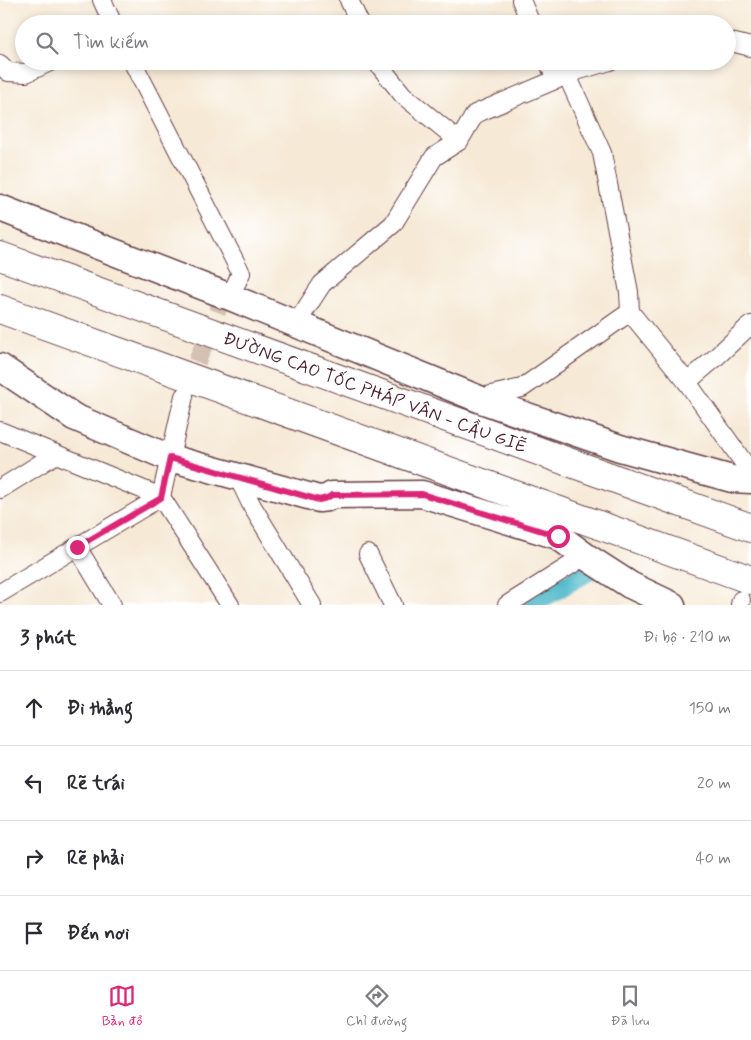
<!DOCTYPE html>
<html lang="vi">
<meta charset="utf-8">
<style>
body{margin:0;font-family:Mynerve,sans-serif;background:#f7f7f7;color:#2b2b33}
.stop{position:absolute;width:15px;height:15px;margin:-11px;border:4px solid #db2777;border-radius:50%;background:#fff}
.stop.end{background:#db2777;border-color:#fff;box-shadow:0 1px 5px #0008}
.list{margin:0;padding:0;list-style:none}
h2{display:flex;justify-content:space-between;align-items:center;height:65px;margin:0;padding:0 20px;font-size:21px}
h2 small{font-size:16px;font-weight:400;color:#7c7c81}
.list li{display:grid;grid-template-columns:32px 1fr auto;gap:15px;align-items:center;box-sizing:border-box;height:75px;padding:0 20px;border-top:1px solid #e1e1e2}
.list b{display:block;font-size:19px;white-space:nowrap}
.list em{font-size:16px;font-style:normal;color:#7c7c81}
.icon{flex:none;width:28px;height:28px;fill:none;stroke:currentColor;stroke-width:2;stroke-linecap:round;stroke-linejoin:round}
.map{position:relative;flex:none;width:751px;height:605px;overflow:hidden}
.search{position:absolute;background:#fff;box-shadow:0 2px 8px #0003;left:15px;right:15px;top:15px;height:55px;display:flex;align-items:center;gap:12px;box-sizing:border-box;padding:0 18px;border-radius:28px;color:#7c7c81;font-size:19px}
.sheet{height:365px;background:#fff}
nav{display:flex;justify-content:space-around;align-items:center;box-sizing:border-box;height:70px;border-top:1px solid #e1e1e2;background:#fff;font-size:14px;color:#7c7c81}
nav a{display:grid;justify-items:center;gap:2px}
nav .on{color:#db2777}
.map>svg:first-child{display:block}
</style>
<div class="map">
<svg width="751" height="605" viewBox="0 0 751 605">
<rect width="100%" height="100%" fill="#fff"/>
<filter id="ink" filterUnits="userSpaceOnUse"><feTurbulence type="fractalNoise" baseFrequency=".02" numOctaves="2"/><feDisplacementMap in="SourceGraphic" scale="10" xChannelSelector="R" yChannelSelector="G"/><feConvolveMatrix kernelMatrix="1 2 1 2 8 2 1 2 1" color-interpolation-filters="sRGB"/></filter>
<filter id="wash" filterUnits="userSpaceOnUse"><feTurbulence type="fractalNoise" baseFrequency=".0096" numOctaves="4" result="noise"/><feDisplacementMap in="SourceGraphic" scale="20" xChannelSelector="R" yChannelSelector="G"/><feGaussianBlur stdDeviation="1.12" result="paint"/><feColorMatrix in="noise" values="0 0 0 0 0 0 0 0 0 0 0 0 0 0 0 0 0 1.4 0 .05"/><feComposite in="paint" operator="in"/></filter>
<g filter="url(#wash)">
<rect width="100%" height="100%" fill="#f6e9d5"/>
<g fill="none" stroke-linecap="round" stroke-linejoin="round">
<!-- canal -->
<path stroke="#4cb7c8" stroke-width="19" d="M531,605l67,-39"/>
</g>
</g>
<g filter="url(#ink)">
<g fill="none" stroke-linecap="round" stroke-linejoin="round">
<!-- street-tunnel -->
<path stroke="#d4c1b3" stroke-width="18" stroke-dasharray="18 9" stroke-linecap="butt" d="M187,387l35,-88"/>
<!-- street casing -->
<g stroke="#643d44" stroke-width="20">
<g id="street">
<path d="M102,0l11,24"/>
<path d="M349,0l11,24"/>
<path d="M521,0l10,24"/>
<path d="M727,41l24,6"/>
<path d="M132,61l109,212 -11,24 -8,2"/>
<path d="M377,61l2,4 24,30 56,46"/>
<path d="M548,61l8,19"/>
<path d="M0,64l8,8 18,1 26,-12"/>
<path d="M630,312l57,70"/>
<path d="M296,324l26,-40 71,-60 41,-67 25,-16 16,-27 101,-43 34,-10"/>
<path d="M184,396l-23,101 69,108"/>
<path d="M484,401l7,-6 31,-7 108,-76 -1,-20 -27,-139 -35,-78"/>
<path d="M0,431l161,66 -161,96"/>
<path d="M744,463l-57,-81 27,-23 32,-30 5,-4"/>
<path d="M238,477l14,29 60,99"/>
<path d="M0,489l56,-35"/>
<path d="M77,547l35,58"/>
<path d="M368,554l25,51"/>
<path d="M507,605l78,-49"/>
<path d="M740,605l1,-5"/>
</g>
</g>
<!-- secondary casing -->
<g stroke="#643d44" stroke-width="29">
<g id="secondary">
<path d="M0,208l230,89 254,104 136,47 112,31 19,1"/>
<path d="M0,367l74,50 96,41 149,41 8,-1 5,-3 90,-1 136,42 27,20 45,29 42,20"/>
</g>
</g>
<!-- highway casing -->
<g stroke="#643d44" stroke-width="30">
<g id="highway">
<path d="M0,256l751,272"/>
<path d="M0,309l751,271"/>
</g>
</g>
<!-- street -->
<use href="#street" stroke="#fff" stroke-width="18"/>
<!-- secondary -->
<use href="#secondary" stroke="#fff" stroke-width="26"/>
<!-- highway -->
<use href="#highway" stroke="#fff" stroke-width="28"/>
</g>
</g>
<g fill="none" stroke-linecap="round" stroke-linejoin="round" filter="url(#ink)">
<!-- route -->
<path stroke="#db2777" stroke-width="6" d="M77,547l84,-49 9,-40 149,42 8,-2 5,-3 90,-1 136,42"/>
</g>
<g text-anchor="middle" stroke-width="4" stroke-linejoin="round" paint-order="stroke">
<!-- street labels -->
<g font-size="18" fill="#4a1f2b" stroke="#fff">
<text transform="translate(375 392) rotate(20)" y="6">ĐƯỜNG CAO TỐC PHÁP VÂN - CẦU GIẼ</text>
</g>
</g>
</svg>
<div class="stop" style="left:558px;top:536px"></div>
<div class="stop end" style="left:77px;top:547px"></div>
<div class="search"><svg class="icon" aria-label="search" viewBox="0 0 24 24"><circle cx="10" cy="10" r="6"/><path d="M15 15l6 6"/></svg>Tìm kiếm</div>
</div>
<section class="sheet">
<h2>3 phút<small>Đi bộ · 210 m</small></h2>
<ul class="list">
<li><svg class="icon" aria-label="ahead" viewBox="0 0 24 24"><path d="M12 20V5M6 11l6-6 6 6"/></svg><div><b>Đi thẳng</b></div><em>150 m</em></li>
<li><svg class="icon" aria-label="left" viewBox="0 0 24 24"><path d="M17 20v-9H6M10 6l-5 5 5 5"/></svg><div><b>Rẽ trái</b></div><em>20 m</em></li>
<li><svg class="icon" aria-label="right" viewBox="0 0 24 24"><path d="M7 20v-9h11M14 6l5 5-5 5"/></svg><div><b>Rẽ phải</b></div><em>40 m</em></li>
<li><svg class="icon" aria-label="arrive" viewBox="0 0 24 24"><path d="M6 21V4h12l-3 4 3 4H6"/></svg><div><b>Đến nơi</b></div></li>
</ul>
</section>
<nav>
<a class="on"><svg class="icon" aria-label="map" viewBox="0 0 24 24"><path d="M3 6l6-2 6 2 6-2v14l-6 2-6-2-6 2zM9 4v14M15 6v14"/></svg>Bản đồ</a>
<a><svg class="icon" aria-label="directions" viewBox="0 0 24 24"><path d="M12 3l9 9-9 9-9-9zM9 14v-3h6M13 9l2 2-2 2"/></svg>Chỉ đường</a>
<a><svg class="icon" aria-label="saved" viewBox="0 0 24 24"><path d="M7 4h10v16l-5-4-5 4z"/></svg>Đã lưu</a>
</nav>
